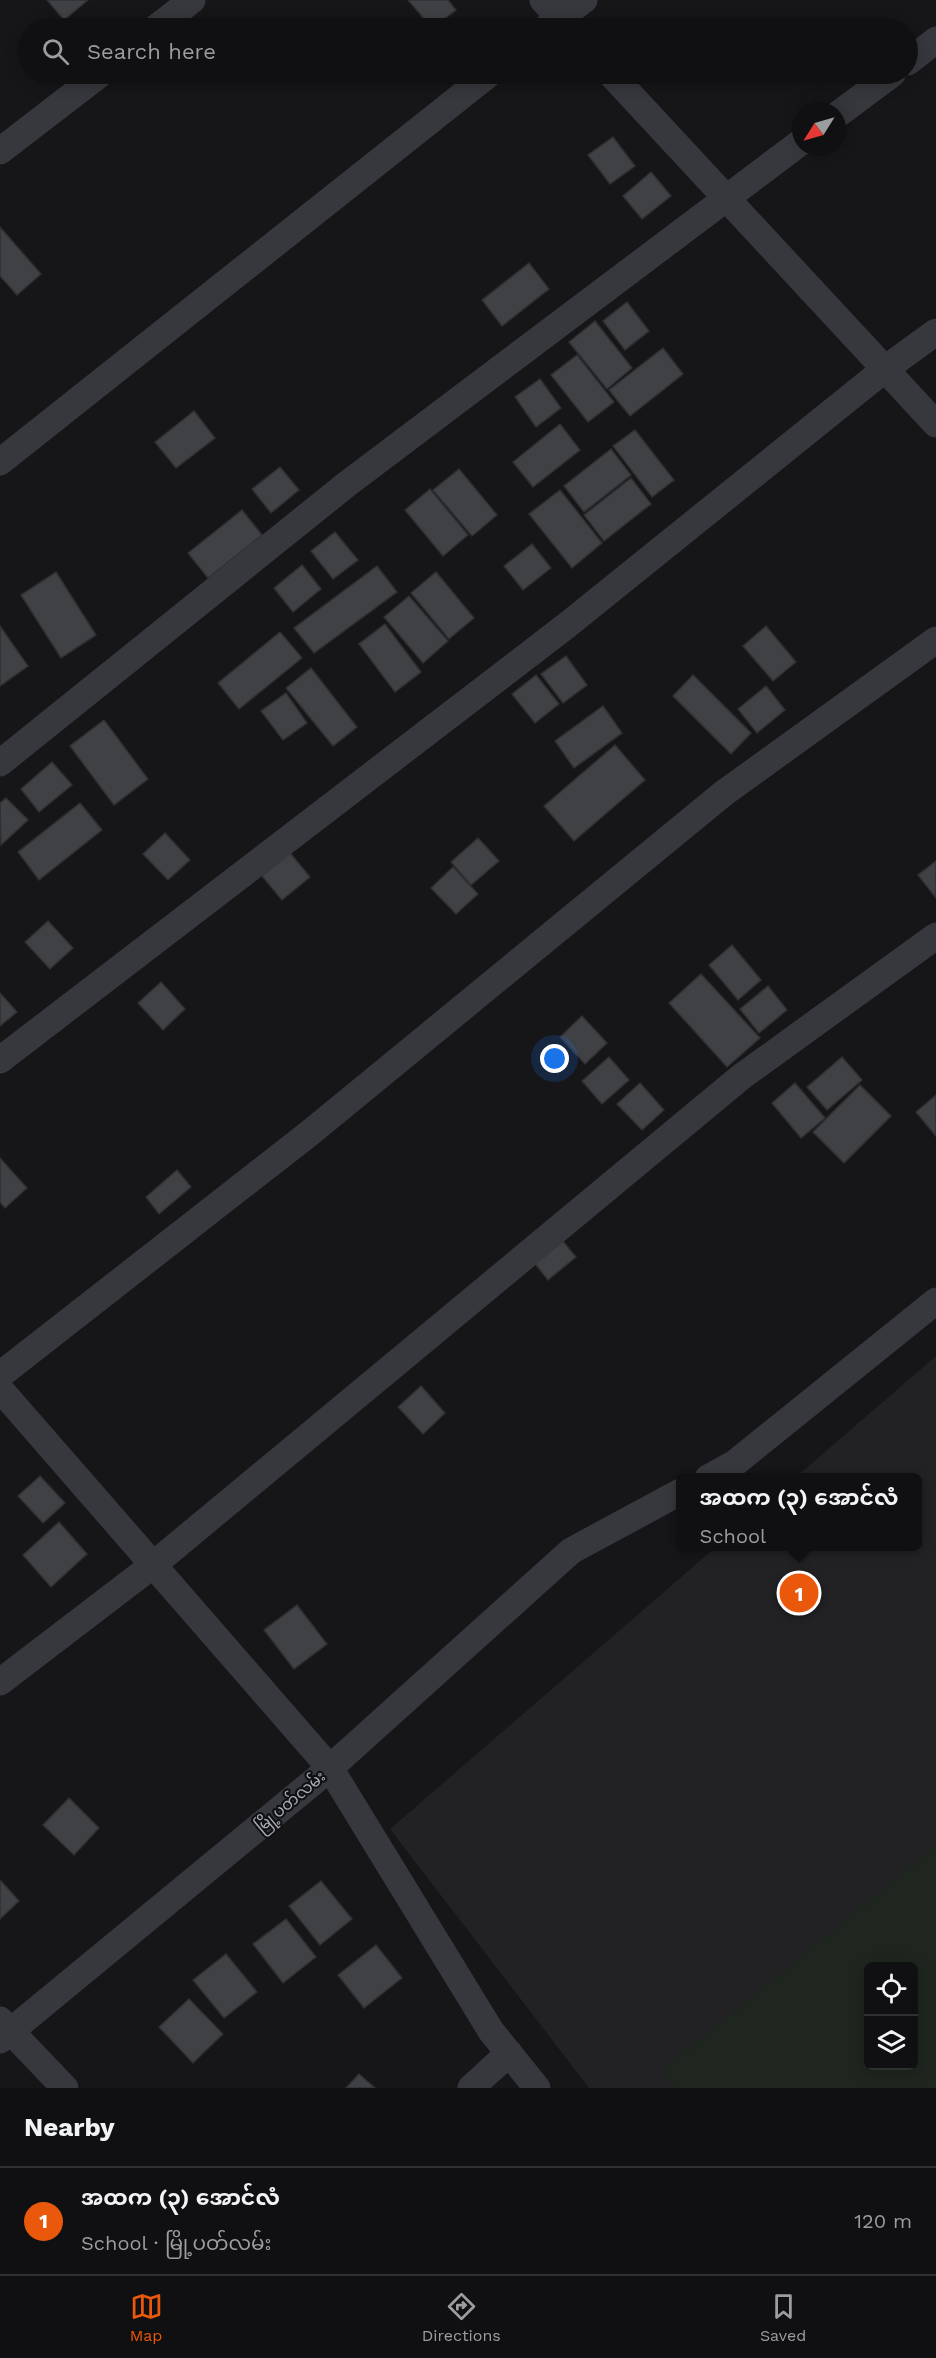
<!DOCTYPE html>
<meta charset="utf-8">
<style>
body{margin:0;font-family:"Work Sans","Noto Sans Myanmar",sans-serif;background:#19191b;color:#f1f3f6}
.controls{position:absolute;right:18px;bottom:18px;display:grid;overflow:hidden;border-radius:9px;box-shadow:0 3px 15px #0003}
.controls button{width:54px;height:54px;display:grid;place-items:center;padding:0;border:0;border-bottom:2px solid #303032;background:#101012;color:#f1f3f6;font:30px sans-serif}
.compass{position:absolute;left:792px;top:102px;width:54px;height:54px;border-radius:50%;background:#101012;box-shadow:0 3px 15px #0003;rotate:233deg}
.you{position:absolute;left:555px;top:1059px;width:21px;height:21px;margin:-15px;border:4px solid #fff;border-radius:50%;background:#1a73e8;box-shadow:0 0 0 9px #1a73e833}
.badge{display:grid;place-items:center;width:39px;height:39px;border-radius:50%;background:#ea580c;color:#fff;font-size:20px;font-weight:700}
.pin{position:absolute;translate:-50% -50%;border:3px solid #fff;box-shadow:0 2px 6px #0006}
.popup{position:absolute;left:676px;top:1473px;width:246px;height:78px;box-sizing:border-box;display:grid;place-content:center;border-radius:9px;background:#101012;filter:drop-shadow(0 2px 4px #0005);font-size:20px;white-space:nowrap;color:#9c9d9f}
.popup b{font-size:22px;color:#f1f3f6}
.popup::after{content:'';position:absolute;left:50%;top:100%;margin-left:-12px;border:12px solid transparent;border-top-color:#101012}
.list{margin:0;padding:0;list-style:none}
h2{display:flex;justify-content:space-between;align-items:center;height:78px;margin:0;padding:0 24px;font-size:26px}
h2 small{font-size:20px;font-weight:400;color:#9c9d9f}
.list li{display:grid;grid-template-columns:39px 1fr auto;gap:18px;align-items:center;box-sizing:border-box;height:108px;padding:0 24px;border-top:2px solid #303032}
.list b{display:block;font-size:22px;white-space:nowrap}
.list p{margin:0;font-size:20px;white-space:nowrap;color:#9c9d9f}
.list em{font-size:20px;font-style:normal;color:#9c9d9f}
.icon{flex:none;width:33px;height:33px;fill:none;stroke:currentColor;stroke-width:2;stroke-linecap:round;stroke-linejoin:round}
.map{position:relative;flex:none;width:936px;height:2088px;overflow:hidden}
.search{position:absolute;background:#101012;box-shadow:0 3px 15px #0003;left:18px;right:18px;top:18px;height:66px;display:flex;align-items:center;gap:15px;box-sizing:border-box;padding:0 21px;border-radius:33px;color:#9c9d9f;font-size:22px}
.sheet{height:186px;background:#101012}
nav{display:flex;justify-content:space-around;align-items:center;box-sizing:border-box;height:84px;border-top:2px solid #303032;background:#101012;font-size:16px;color:#9c9d9f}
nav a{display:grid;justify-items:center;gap:3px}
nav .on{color:#ea580c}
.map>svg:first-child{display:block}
</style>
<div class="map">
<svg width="936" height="2088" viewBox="0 0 936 2088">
<rect width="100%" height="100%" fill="#161618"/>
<!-- built -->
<path fill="#222225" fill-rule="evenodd" d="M936,1356v732h-347l-199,-259 326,-282 202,-1v-68l-122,-1zM868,1966h46v100h-46z"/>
<!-- green -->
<path fill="#1e261f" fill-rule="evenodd" d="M936,1846v242h-262l-14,-16zM868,1966h46v100h-46z"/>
<!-- building -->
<g fill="#404145" stroke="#303034" stroke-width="1.5">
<path d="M47,0h41l-24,20z"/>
<path d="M408,0h40l8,10 -24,18z"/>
<path d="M613,137l22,29 -25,18 -22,-29z"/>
<path d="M651,172l20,24 -29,23 -19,-23z"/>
<path d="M0,227l41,47 -24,21 -17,-19z"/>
<path d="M529,263l20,26 -47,37 -20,-26z"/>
<path d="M627,302l22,29 -24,19 -22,-29z"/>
<path d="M595,321l37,47 -25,21 -38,-47z"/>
<path d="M663,348l20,26 -53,42 -21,-26z"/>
<path d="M577,355l37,47 -26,20 -37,-47z"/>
<path d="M540,379l21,29 -25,19 -21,-30z"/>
<path d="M194,411l21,27 -39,30 -21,-26z"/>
<path d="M560,424l20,26 -47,37 -20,-25z"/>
<path d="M635,430l39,50 -22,17 -39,-51z"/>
<path d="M611,449l20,26 -47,37 -20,-26z"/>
<path d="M280,467l19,23 -28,23 -19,-24z"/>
<path d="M459,469l38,46 -25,21 -39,-46z"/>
<path d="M631,478l20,26 -47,37 -20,-26z"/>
<path d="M430,489l38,46 -25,21 -38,-46z"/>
<path d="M560,490l42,53 -30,25 -43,-54z"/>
<path d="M242,510l20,25 -54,43 -20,-25z"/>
<path d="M335,532l23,28 -25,19 -22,-28z"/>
<path d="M532,544l19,24 -28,22 -19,-24z"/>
<path d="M302,565l19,24 -28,23 -19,-24z"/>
<path d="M377,566l20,26 -83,61 -20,-25z"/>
<path d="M56,572l40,63 -35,23 -40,-63z"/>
<path d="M436,572l38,46 -25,21 -38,-46z"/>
<path d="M409,596l39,45 -25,22 -39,-46z"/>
<path d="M385,624l36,48 -26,20 -36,-48z"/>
<path d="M0,626l28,40 -28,20z"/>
<path d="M766,626l30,36 -23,19 -30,-35z"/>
<path d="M280,632l22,26 -63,51 -21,-26z"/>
<path d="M566,656l21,29 -24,18 -22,-29z"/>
<path d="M311,668l46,59 -24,19 -47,-58z"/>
<path d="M536,675l23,29 -24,19 -23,-29z"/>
<path d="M693,675l58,58 -20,21 -58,-58z"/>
<path d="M766,686l19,24 -28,23 -19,-24z"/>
<path d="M286,693l21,30 -24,17 -22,-29z"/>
<path d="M603,706l19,27 -48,35 -19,-27z"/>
<path d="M104,720l44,59 -34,26 -44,-59z"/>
<path d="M615,745l30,35 -71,61 -30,-35z"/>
<path d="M52,762l20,23 -33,27 -18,-23z"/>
<path d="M6,798l22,22 -27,25 -1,-42z"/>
<path d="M80,803l22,27 -63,50 -21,-28z"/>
<path d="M165,833l25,27 -22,20 -25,-26z"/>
<path d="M478,838l21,23 -28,24 -20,-23z"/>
<path d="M290,853l20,24 -28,23 -20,-24z"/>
<path d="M936,861v37l-18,-23z"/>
<path d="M453,867l25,27 -22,20 -25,-26z"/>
<path d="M48,921l25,27 -23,21 -25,-27z"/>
<path d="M732,945l29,35 -23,20 -29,-35z"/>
<path d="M701,974l59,64 -33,29 -58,-64z"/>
<path d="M161,982l24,27 -22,21 -25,-27z"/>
<path d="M768,986l19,24 -28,23 -19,-24z"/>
<path d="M0,993l17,19 -17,14z"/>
<path d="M582,1016l25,27 -22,21 -25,-27z"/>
<path d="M609,1057l20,23 -27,24 -20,-23z"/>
<path d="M842,1057l20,23 -35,30 -20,-23z"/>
<path d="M640,1083l24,27 -22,20 -25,-26z"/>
<path d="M795,1083l30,35 -24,20 -29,-35z"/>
<path d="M860,1085l31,31 -47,47 -31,-31z"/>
<path d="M936,1095v41l-20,-24z"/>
<path d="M0,1158l27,30 -22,20 -5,-6z"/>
<path d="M177,1170l14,17 -32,27 -13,-17z"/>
<path d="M556,1233l20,24 -28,23 -19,-24z"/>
<path d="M421,1386l24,27 -22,21 -25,-27z"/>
<path d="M40,1476l25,27 -22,20 -25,-27z"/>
<path d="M59,1522l28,32 -36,33 -28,-32z"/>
<path d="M297,1605l30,39 -33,25 -30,-39z"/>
<path d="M69,1798l30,30 -25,27 -31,-30z"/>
<path d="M0,1880l19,21 -19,18z"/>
<path d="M321,1881l31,38 -32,26 -31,-39z"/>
<path d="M286,1919l30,38 -33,26 -30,-39z"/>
<path d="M376,1945l26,33 -38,30 -26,-33z"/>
<path d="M226,1954l31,38 -33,26 -31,-38z"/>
<path d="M189,1999l34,35 -30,29 -34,-36z"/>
<path d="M359,2074l16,14h-29z"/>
</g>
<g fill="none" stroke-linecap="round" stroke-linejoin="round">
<!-- minor -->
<g stroke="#37383d" stroke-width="27">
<path d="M543,0l26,28"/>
<path d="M156,28l36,-28"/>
<path d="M546,28l38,-28"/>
<path d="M908,62l28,-22"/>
<path d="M611,74l325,350"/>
<path d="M837,115l55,-41"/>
<path d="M0,151l100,-77"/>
<path d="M0,462l489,-388"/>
<path d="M0,763l347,-279 454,-342"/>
<path d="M0,1060l566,-434 319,-257 51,-37"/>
<path d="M0,1375l311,-243 413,-339 212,-153"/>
<path d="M0,1389l330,379 161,263 46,57"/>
<path d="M708,1478l27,-15 201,-162"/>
<path d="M0,1682l153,-117 588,-488 195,-141"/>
<path d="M0,2020l65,68"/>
<path d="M0,2040l330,-272 241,-217 109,-59"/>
<path d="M471,2088l38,-35"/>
</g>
</g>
<g text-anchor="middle" stroke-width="4.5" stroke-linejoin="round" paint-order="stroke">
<!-- street labels -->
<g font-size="16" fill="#a8adb8" stroke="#111113">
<text transform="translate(290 1801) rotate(-40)" y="6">မြို့ပတ်လမ်း</text>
</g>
</g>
</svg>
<div class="controls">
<button><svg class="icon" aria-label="locate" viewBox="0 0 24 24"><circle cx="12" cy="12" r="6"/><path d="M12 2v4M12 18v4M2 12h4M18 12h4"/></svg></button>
<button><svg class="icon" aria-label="layers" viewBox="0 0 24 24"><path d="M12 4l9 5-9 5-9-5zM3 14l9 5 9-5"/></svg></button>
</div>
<svg class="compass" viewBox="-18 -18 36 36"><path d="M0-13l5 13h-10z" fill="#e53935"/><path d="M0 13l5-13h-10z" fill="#9c9d9f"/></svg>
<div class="you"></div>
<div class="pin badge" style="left:799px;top:1593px">1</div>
<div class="popup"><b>အထက (၃) အောင်လံ</b>School</div>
<div class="search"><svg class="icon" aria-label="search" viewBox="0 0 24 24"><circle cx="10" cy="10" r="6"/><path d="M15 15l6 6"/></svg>Search here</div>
</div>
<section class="sheet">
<h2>Nearby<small></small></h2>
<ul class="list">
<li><span class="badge">1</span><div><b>အထက (၃) အောင်လံ</b><p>School · မြို့ပတ်လမ်း</p></div><em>120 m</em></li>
</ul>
</section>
<nav>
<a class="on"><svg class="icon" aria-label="map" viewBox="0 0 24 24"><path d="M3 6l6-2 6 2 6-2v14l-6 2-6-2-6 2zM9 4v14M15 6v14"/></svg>Map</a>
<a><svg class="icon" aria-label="directions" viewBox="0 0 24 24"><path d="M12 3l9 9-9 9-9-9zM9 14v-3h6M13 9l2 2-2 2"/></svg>Directions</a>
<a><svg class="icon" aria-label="saved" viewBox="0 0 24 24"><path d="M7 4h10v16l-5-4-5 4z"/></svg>Saved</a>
</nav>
